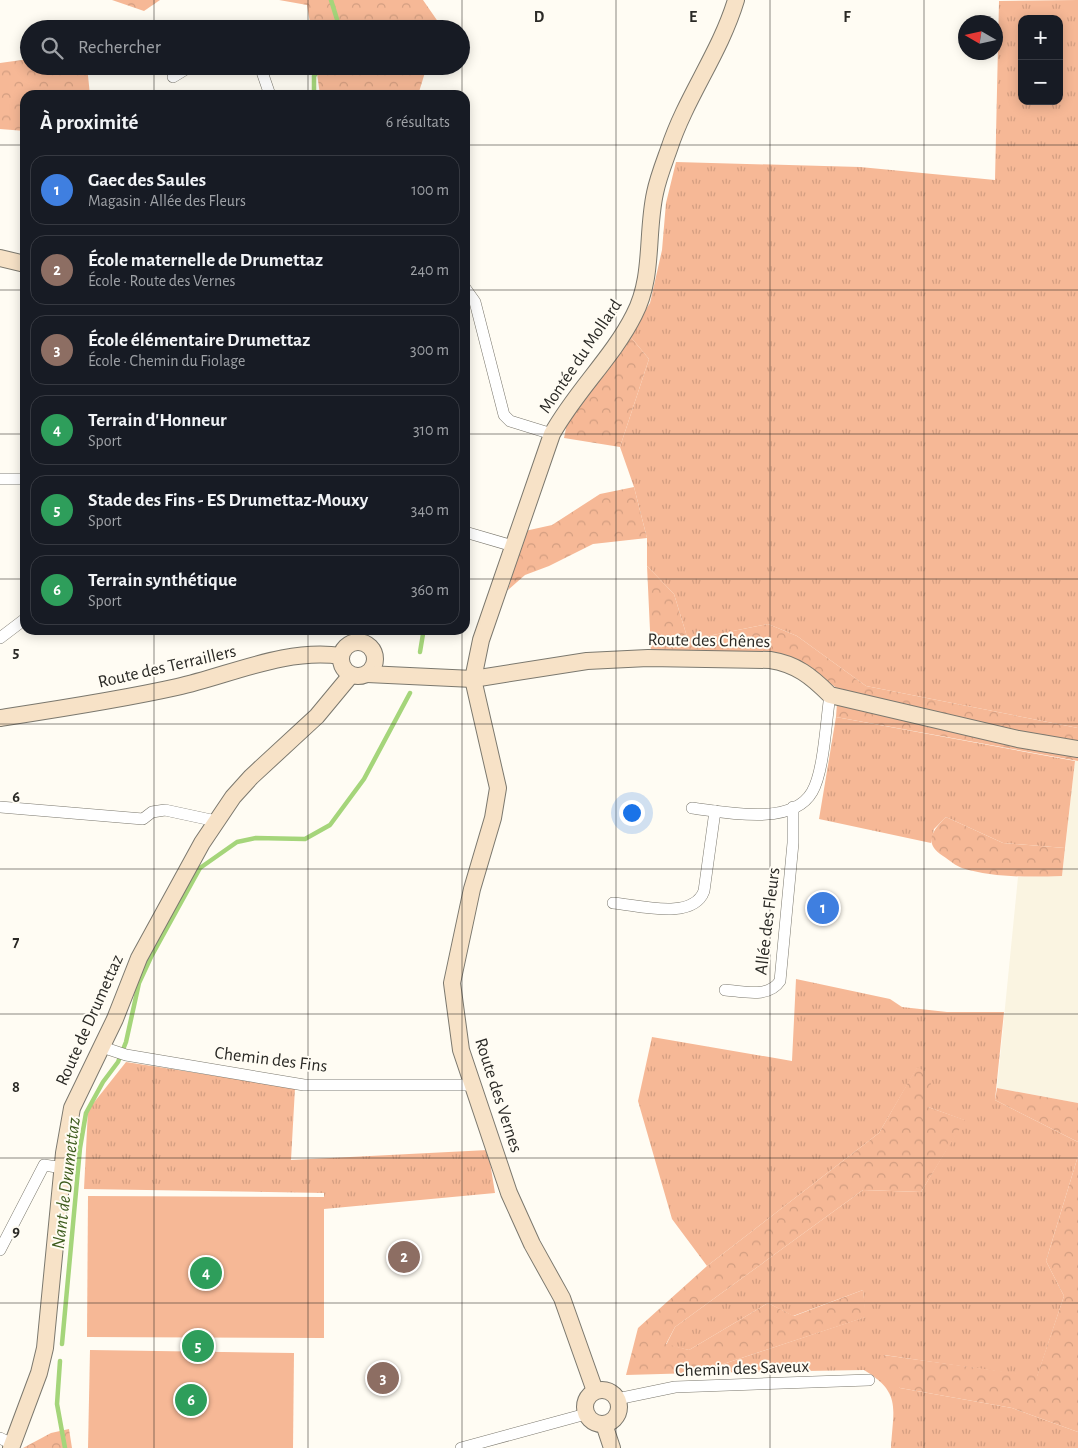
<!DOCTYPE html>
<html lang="fr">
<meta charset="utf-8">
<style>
body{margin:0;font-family:"Alegreya Sans",sans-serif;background:#20242c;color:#f1f3f6}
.controls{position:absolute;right:15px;top:15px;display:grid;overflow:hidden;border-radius:10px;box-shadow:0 2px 12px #0003}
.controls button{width:45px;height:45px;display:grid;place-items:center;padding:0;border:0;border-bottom:1px solid #363941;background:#171b24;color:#f1f3f6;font:25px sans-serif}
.compass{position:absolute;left:958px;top:15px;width:45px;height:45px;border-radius:50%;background:#171b24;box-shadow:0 2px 12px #0003;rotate:279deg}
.you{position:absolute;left:631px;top:812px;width:18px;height:18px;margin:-12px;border:4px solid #fff;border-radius:50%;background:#1a73e8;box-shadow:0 0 0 8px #1a73e833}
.badge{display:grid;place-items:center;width:32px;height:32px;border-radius:50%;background:#2f7976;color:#fff;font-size:16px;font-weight:700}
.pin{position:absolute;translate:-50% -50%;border:2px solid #fff;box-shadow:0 1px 5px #0006}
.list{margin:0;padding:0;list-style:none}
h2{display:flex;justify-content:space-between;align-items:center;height:65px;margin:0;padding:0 20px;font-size:21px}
h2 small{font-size:16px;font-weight:400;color:#9ea1a6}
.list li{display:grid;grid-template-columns:32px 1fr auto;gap:15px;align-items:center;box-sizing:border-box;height:70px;margin:0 10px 10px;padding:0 10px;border:1px solid #363941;border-radius:15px}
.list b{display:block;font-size:19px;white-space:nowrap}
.list p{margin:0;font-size:16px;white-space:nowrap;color:#9ea1a6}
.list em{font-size:16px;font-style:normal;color:#9ea1a6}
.icon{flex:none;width:28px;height:28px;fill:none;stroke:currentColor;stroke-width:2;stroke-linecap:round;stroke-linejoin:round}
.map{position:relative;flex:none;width:1078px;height:1448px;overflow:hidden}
.search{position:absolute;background:#171b24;box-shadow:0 2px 12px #0003;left:20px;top:20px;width:450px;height:55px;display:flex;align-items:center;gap:12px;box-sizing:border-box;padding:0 18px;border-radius:28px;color:#9ea1a6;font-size:19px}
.panel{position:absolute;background:#171b24;box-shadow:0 2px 12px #0003;left:20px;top:90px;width:450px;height:545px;border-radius:15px}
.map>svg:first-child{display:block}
</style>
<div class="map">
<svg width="1078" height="1448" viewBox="0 0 1078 1448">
<defs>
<pattern id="grass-tufts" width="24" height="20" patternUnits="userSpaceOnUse" patternTransform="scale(1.25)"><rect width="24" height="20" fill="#f6b896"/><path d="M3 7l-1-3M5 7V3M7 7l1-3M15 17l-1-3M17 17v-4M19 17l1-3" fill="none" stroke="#d39e81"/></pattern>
<pattern id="forest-crowns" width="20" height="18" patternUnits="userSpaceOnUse" patternTransform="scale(1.25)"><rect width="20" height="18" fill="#f6b896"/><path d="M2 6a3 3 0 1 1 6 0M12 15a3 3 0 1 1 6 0" fill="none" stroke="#d39e81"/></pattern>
</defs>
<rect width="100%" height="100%" fill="#fffcf3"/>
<!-- built -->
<path fill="#faf4e1" d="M1075,761h3v342l-81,-15 21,-211 44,-1z"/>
<!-- grass -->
<g fill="url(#grass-tufts)" fill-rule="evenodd">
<path d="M1078,0v728l-212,-42 -69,-50 -29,-12 -80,16 -14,-46 -27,-28v-28l-13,-51 -14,-40 29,-88 -20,-24 21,-32 12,-53 4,-47 10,-41 184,5 135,13 4,-179zM1022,19h37v82h-37z"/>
<path d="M836,717l239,44 -10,87 -62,-5 -57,-26 -12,12 -3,14 -112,-24z"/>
<path d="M796,979l94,20 12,8 45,5h57l-9,88 83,42v14l-32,105 18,35 -27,81 -153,-22 16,33 112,20 66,24v16h-187c2,-40 11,-55 -27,-78l-168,3 169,-56 -2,-27 -70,26 -25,-13 -79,47 -23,-5 9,-18 188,-137 58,2 43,-72 -36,-13 -11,-39 -38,65 -172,133 -35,-47 -34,-118 14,-64 140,24z"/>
<path d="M126,1062l169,26 -4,72 197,-10 7,43 -171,16v-16l-240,-4 4,-79z"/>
</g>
<!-- forest -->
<g fill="url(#forest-crowns)">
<path d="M112,0h48l-16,11z"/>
<path d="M279,0h144l18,26 -1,3h-129l-4,-24z"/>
<path d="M29,59v7h58l3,29h-65v36l-25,-2v-66z"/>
<path d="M316,66h111l-9,29h-98z"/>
<path d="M629,335l20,24 -29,88 -56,-9 3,-15z"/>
<path d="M634,487l13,51 -54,6 -44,22 -24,9 -17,15 17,-59 27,-6 48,-31z"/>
<path d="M647,566l27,28 14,46 80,-16 29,12 69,50 212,42v33l-242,-44 2,-28 -43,-31 -144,-6z"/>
<path d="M946,817l57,26 62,5 -3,28c-32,1 -68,2 -100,-8 -6,-2 -13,-8 -19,-12 -20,-13 -11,-25 3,-39z"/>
<path d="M917,1067l15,8 -4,32 37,13 -44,72 -58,-2 -188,137 -9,17 23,6 79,-47 26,13 69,-26 3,27 -170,56 -70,2 12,-47 69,-62 172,-133z"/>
<path d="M997,1088l81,15v39l-83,-42z"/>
<path d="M1078,1156v276l-66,-24 -112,-20 -18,-14 -4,-12 5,-7 154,21 27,-80 -18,-35z"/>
<path d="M69,1429l3,19h-49l28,-15z"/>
</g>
<!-- pitch -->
<g fill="#f6b896">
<path d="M88,1196l236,1v141l-237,-1z"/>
<path d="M90,1350l204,3 -1,95h-205z"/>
</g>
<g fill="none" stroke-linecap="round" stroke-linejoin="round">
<!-- stream -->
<g stroke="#a5d57a" stroke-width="4.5">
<path d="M331,0l9,29"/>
<path d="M314,95v-19l8,-10"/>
<path d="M420,652l3,-18"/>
<path d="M62,1344l18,-196 6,-35 17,-31 15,-20 8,-20 13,-59 12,-26 49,-89 37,-26 19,-4 49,1 25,-14 34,-46 46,-86"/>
<path d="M60,1361l-3,43 8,44"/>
</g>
<!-- street casing -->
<g stroke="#7b786e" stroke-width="12">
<g id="street">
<path d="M260,66l10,29"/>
<path d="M173,77l18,-11"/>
<path d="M465,288l10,14 29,113 6,6 42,13"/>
<path d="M0,479h25"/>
<path d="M465,532l48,14"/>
<path d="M0,638l25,-19"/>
<path d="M0,807l143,12 9,-7 13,-2 51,11"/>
<path d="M692,808c32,4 100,19 120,-16 12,-20 14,-72 18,-97"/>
<path d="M613,903c25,2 80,18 91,-12l11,-80"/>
<path d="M725,990c17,1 43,9 55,-9l13,-138v-36"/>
<path d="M102,1047l24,8 178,30h168"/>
<path d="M0,1250l44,-85 19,3"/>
<path d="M617,1399l58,-12 194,-7"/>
<path d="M0,1438l12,6"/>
<path d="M461,1448l125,-34"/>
</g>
</g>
<!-- secondary casing -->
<g stroke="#7b786e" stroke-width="18">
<g id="secondary">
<path d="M0,258l25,6"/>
<circle cx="358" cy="659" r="17"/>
<path d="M367,674l106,5 114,-18 61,-3 122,2c26,4 41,16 60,35l188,44 60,10"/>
<path d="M0,718c59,-9 119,-18 177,-31 54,-12 108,-39 164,-31"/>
<circle cx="602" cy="1407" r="17"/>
<path d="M595,1391l-33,-93 -30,-54 -23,-51 -48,-143 -9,-67 20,-94 21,-71 5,-30 -25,-109 8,-39 71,-206c23,-42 61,-77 82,-119 20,-38 12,-81 21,-122 3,-15 9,-30 14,-44 17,-52 51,-96 67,-149"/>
<path d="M604,1424l8,24"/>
<path d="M11,1448l28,-75 6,-25 19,-195 8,-45 43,-89 24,-61 63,-115 31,-46 18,-20 66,-61 34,-41"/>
</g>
</g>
<!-- street -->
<use href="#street" stroke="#fff" stroke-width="11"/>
<!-- secondary -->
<use href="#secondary" stroke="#f7e2c7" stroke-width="16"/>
</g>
<!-- grid -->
<path fill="none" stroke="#2b2a26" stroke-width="1" stroke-opacity="0.55" d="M154,0v29M308,0v29M462,0v95M616,0v1448M770,0v1448M924,0v1448M154,66v29M308,66v29M0,145h25M465,145h613M0,290h25M465,290h613M0,434h25M465,434h613M0,579h25M465,579h613M154,630v818M308,630v818M462,630v818M0,724h1078M0,869h1078M0,1014h1078M0,1158h1078M0,1303h1078"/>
<g text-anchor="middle" stroke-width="4" stroke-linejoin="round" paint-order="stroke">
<!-- street labels -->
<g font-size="18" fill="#2b2a26" stroke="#fffcf3">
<text transform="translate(580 356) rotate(-56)" y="6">Montée du Mollard</text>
<text transform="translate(709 640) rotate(1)" y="6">Route des Chênes</text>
<text transform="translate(167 666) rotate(-13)" y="6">Route des Terraillers</text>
<text transform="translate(767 921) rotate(-83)" y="6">Allée des Fleurs</text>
<text transform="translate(89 1020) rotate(-66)" y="6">Route de Drumettaz</text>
<text transform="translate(271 1059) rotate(7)" y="6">Chemin des Fins</text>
<text transform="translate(499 1095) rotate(72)" y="6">Route des Vernes</text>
<text transform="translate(742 1368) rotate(-2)" y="6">Chemin des Saveux</text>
</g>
<!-- water labels -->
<g font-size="19" font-style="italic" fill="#3e5c1e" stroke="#fffcf3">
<text transform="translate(65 1183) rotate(-83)" y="7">Nant de Drumettaz</text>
</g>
</g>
<g font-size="16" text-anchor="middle" font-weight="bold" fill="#2b2a26" stroke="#fffcf3" stroke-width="4" stroke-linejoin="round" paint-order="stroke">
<text x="539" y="22">D</text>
<text x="693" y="22">E</text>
<text x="847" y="22">F</text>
<text x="16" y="657">5</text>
<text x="16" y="802">6</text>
<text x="16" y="947">7</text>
<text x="16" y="1092">8</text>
<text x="16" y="1236">9</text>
</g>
</svg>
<div class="controls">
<button>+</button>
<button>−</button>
</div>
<svg class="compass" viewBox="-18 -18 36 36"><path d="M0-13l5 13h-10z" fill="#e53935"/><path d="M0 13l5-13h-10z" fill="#9ea1a6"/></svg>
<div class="you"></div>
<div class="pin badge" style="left:823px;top:908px;background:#3f7fe0">1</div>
<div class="pin badge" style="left:404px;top:1257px;background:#8d6e63">2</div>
<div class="pin badge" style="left:383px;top:1378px;background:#8d6e63">3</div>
<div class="pin badge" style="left:206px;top:1273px;background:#2e9e5b">4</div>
<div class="pin badge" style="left:198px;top:1346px;background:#2e9e5b">5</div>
<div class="pin badge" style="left:191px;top:1400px;background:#2e9e5b">6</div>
<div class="search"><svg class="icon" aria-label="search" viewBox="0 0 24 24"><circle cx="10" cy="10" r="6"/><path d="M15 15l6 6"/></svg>Rechercher</div>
<section class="panel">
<h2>À proximité<small>6 résultats</small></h2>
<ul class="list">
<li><span class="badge" style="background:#3f7fe0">1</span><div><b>Gaec des Saules</b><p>Magasin · Allée des Fleurs</p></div><em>100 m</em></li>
<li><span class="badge" style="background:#8d6e63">2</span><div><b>École maternelle de Drumettaz</b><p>École · Route des Vernes</p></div><em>240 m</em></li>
<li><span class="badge" style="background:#8d6e63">3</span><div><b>École élémentaire Drumettaz</b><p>École · Chemin du Fiolage</p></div><em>300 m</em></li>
<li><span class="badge" style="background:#2e9e5b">4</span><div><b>Terrain d'Honneur</b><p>Sport</p></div><em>310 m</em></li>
<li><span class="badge" style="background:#2e9e5b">5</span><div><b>Stade des Fins - ES Drumettaz-Mouxy</b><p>Sport</p></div><em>340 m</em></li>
<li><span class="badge" style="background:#2e9e5b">6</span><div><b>Terrain synthétique</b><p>Sport</p></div><em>360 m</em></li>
</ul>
</section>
</div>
